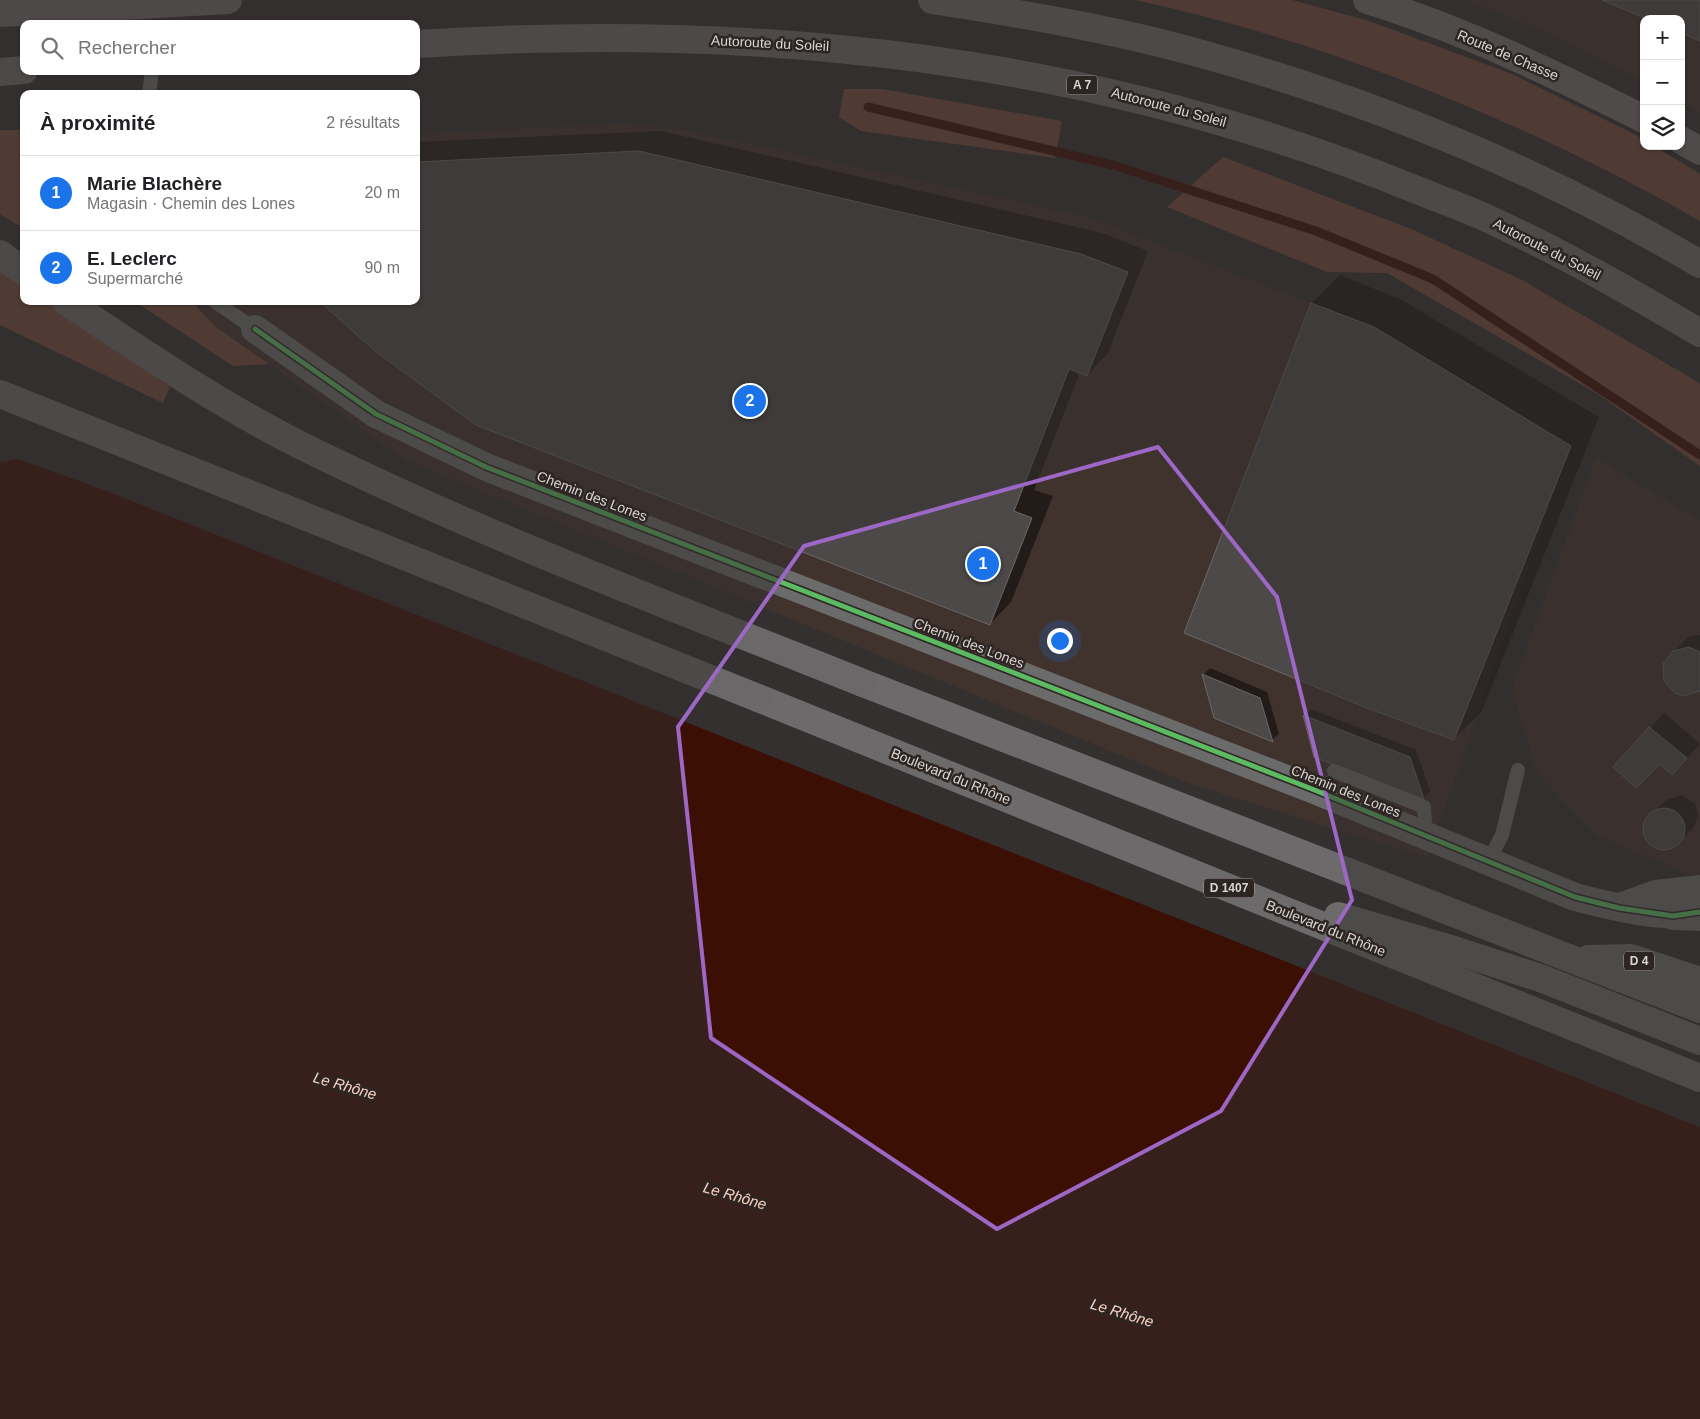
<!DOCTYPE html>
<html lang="fr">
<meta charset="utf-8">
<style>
body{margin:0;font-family:Arial,sans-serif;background:#f2f2f2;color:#202124}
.controls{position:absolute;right:15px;top:15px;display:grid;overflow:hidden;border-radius:10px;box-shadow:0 1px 4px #0004}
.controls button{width:45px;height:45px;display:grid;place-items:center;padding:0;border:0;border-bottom:1px solid #e0e0e0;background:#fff;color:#202124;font:25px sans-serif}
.you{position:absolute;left:1059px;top:640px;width:18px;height:18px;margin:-12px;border:4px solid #fff;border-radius:50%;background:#1a73e8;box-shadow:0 0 0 8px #1a73e833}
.badge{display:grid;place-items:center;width:32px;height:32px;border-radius:50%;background:#1a73e8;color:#fff;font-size:16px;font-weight:700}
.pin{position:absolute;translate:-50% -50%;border:2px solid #fff;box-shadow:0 1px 5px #0006}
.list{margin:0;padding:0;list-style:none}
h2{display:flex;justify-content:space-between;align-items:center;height:65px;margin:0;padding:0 20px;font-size:21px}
h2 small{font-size:16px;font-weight:400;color:#757577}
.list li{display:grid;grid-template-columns:32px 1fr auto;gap:15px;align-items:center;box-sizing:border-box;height:75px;padding:0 20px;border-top:1px solid #e0e0e0}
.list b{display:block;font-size:19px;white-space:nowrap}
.list p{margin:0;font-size:16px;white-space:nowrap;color:#757577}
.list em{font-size:16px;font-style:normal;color:#757577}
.icon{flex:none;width:28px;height:28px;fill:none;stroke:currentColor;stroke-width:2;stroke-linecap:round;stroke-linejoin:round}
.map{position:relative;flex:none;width:1700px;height:1419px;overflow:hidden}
.search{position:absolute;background:#fff;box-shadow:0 1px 4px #0004;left:20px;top:20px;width:400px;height:55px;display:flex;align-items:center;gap:12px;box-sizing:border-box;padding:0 18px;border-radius:10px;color:#757577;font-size:19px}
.panel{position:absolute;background:#fff;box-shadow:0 1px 4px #0004;left:20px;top:90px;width:400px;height:215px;border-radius:10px}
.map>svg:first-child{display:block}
</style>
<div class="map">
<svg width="1700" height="1419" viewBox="0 0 1700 1419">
<rect width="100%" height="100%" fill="#34302f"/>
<!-- built -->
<g fill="#40332e">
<path d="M1466,0h234v112l-19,-10v-83h-37v63l-95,-49z"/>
<path d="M624,124l57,5 407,88 286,110 197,119 -144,412 -239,-75 -782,-323 -190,-133 -25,-26h225v-167z"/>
<path d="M1596,458l104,63v353l-8,1 -94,-39 -60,-62 -26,-85z"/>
</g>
<!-- green -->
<g fill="#70493b">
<path d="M1135,0h157l77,21 143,53 118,58 14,8v6h10l46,28v47c-173,-99 -370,-179 -565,-221z"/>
<path d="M844,89h38l180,32 -7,37 -194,-27 -22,-14z"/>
<path d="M0,130h24v99l-24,-15z"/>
<path d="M1223,157l188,72 111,51 164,95 14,9v82l-102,-72 -211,-121 -60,-1 -160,-65z"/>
<path d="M0,270l24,16v15h22l124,86 -7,16 -163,-78z"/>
<path d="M134,301h57l25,26 53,37 -36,2z"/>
</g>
<!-- water -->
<path fill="#3b0f04" d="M18,459l84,30 1598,638v292h-1700v-957z"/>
<!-- shadow -->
<g fill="#0007">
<path d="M661,131l441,102 46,18 -40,102 -21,22 -7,-3 -46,118 19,6 -42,106 -21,22 -574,-323v-159z"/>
<path d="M1340,275l62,25 197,117 -117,294 -28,28 -269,-107 127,-329z"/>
<path d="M1700,635v55l-17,4 -14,-7 -4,-6 9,-29 14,-15z"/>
<path d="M1210,668l57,24 12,42 -7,6 -57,-23 -11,-43z"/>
<path d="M1311,709l105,41 14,41 -6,7 -119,-82z"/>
<path d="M1664,713l36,31 -14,15 -71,8z"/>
<path d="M1682,795l13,9 3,11 -4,12 -14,14 -14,8 -15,-6 -7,-14 7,-15 15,-14z"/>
</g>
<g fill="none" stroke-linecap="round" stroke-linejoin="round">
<!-- stream -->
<path stroke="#3b0f04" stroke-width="9" d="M868,107l245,58 203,66 117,48 267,176"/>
</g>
<!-- building -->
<g fill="#4c4948" stroke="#6c6867">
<path d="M1602,0h98v41l-19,-8v-14h-34z"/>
<path d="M639,151l442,103 47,18 -41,104 -18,-7 -55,142 18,7 -42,107 -514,-200 -101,-74 -56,-50h97v-139z"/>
<path d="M1311,303l63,24 197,119 -117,294 -87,-32 -183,-75z"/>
<path d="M1689,647l11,5v39l-17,5 -8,-3 -11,-12 -1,-17 10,-13z"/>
<path d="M1202,674l58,24 13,44 -59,-24z"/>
<path d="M1303,715l107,42 14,42 -110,-42z"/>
<path d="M1649,727l38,31 -15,17 -12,-11 -24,24 -23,-21z"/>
<circle cx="1664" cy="829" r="21"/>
</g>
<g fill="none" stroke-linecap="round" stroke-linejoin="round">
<!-- service -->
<g stroke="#6b6b6b" stroke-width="14">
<path d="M149,94l3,-23"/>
<path d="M214,301l41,28"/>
<path d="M1334,771l90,36 2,29"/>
<path d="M1488,862l14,-27 16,-65"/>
</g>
<!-- minor -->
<g stroke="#6b6b6b" stroke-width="28">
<path d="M255,329l121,85 110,53 826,322 263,108c40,10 80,21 121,16"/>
<path d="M1620,907l36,-13 44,-5"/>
</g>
<!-- secondary -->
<g stroke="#6f6d6e" stroke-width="28">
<path d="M1367,0c97,30 187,74 277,119"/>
<path d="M1681,140l19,11"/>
</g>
<!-- trunk -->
<g stroke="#6c6a6a" stroke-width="28">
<path d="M863,683l837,326"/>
<path d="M758,698l942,380"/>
<path d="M1338,916l116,34 89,29 157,62"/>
<path d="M1673,916l27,1"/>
<path d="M1588,959l43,-1 69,23"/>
</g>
<!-- motorway -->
<g stroke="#6a6868" stroke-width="28">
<path d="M932,0c90,14 181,29 270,54 174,48 342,118 498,210"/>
<path d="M0,13l228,-13"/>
<path d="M416,44c346,-22 673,13 996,144 29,12 59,22 87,36 69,32 135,70 201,109"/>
<path d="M0,72l24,-2"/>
<path d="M0,254l24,18"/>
<path d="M66,301c75,50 151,102 232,143 183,91 375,163 565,239"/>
<path d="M0,394l758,304"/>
</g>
<!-- cycleway casing -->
<g stroke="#2d2522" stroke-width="8">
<path id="cycleway" d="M255,329l121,85 110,53 826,322 263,108 44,11 54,8 27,-4"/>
</g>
<!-- cycleway -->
<use href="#cycleway" stroke="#5cba63" stroke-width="5"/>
</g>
<!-- marked area -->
<path d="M0 0H1700V1419H0ZM1158,447l119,150 75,303 -131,211 -224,118 -286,-191 -33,-311 126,-181z" fill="#34302f" fill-opacity=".55" fill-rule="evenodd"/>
<path fill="none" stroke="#9d67c6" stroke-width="4" stroke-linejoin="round" d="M1158,447l119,150 75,303 -131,211 -224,118 -286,-191 -33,-311 126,-181z"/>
<g text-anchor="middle" stroke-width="5" stroke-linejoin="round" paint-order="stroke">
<!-- shield labels -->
<g fill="#2d2522" stroke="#a7a09e" stroke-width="1">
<rect x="1067" y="75.5" width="30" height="19" rx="4"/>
<rect x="1204" y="878.5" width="50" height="19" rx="4"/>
<rect x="1624" y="951.5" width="30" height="19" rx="4"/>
</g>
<g font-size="12" font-weight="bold" fill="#dbd5d3">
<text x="1082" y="89">A 7</text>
<text x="1229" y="892">D 1407</text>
<text x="1639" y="965">D 4</text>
</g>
<!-- street labels -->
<g font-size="14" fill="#dbd5d3" stroke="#2d2522">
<text transform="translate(770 43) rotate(3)" y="5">Autoroute du Soleil</text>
<text transform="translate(1508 55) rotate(23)" y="5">Route de Chasse</text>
<text transform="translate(1169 107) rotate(15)" y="5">Autoroute du Soleil</text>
<text transform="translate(1547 249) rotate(27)" y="5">Autoroute du Soleil</text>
<text transform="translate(592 496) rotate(21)" y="5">Chemin des Lones</text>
<text transform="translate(969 643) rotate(21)" y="5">Chemin des Lones</text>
<text transform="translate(951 776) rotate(22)" y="5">Boulevard du Rhône</text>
<text transform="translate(1346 791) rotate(22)" y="5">Chemin des Lones</text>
<text transform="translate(1326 928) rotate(22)" y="5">Boulevard du Rhône</text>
</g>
<!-- water labels -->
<g font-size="15" font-style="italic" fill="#fbd1c1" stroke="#2d2522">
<text transform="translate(345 1086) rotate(16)" y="5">Le Rhône</text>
<text transform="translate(735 1196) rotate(16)" y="5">Le Rhône</text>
<text transform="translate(1122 1313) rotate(17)" y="5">Le Rhône</text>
</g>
</g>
</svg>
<div class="controls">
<button>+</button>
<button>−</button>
<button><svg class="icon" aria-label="layers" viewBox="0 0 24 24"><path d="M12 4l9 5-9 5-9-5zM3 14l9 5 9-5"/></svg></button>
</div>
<div class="you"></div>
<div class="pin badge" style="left:983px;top:564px">1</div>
<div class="pin badge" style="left:750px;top:401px">2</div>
<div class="search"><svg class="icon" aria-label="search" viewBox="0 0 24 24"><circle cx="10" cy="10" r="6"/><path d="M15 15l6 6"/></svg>Rechercher</div>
<section class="panel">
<h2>À proximité<small>2 résultats</small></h2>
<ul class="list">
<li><span class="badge">1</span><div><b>Marie Blachère</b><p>Magasin · Chemin des Lones</p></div><em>20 m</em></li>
<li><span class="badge">2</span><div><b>E. Leclerc</b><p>Supermarché</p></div><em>90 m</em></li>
</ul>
</section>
</div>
